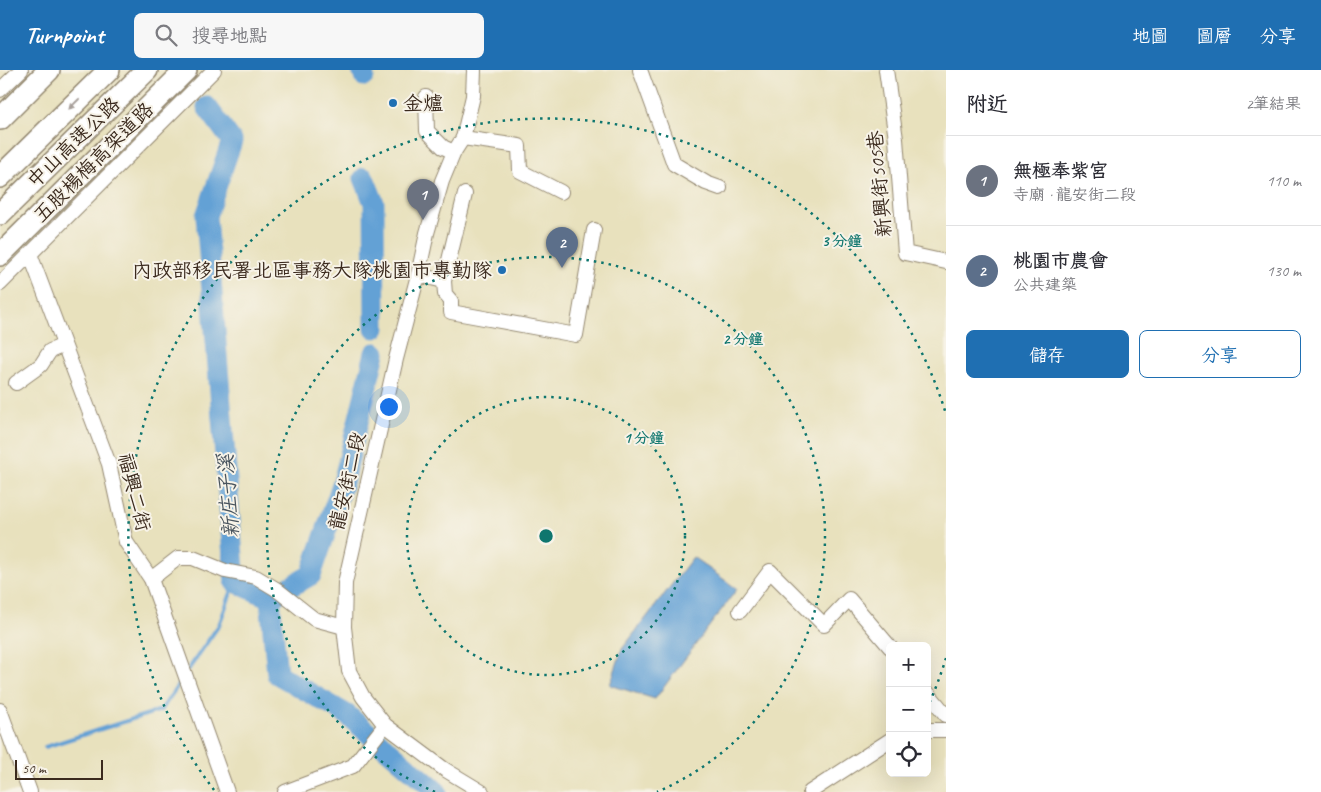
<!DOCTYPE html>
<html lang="zh-TW">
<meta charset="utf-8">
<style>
body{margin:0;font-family:Caveat,"LXGW WenKai TC",sans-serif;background:#f7f7f7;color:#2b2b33}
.controls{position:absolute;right:15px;bottom:15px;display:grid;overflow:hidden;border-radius:8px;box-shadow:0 5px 20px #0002}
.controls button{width:45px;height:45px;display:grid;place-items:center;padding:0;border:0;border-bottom:1px solid #e1e1e2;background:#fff;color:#2b2b33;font:25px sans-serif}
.scale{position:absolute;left:15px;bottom:12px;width:88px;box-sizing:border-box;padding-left:5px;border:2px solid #3b2a1e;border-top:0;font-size:14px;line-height:18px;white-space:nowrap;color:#3b2a1e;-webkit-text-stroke:4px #f7f3e8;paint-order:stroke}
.you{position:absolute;left:388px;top:336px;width:18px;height:18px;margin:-12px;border:4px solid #fff;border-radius:50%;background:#1a73e8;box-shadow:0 0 0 8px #1a73e833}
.badge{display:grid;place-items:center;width:32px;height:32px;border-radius:50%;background:#1f6fb2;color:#fff;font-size:16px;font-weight:700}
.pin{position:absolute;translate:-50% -41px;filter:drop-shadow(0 1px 2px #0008)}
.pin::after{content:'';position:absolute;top:26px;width:18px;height:15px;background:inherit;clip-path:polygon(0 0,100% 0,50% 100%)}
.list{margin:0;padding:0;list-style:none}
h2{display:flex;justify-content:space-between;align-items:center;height:65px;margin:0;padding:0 20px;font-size:21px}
h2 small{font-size:16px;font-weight:400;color:#7c7c81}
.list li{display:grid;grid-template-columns:32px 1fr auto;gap:15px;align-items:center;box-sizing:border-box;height:90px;padding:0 20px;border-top:1px solid #e1e1e2}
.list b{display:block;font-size:19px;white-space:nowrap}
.list p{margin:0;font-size:16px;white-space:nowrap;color:#7c7c81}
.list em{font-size:16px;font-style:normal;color:#7c7c81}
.actions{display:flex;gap:10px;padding:15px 20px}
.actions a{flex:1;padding:11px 0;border:1px solid #1f6fb2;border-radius:8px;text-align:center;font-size:18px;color:#1f6fb2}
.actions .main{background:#1f6fb2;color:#fff}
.icon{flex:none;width:28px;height:28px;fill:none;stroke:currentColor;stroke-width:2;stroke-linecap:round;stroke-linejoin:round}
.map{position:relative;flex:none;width:946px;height:722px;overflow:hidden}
header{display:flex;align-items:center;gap:30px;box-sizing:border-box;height:70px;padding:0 25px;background:#1f6fb2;color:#fff}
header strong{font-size:24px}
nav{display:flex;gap:28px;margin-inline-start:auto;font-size:18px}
.search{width:350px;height:45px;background:#f7f7f7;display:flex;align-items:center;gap:12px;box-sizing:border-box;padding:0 18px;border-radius:8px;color:#7c7c81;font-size:19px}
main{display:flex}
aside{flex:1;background:#fff}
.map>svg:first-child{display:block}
</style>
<header>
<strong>Turnpoint</strong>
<div class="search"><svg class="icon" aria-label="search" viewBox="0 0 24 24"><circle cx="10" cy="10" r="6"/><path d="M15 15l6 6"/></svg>搜尋地點</div>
<nav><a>地圖</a><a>圖層</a><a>分享</a></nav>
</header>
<main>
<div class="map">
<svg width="946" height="722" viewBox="0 0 946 722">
<rect width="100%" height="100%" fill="#f7f3e8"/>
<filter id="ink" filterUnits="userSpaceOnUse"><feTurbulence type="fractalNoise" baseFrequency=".02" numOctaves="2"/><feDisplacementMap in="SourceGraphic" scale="10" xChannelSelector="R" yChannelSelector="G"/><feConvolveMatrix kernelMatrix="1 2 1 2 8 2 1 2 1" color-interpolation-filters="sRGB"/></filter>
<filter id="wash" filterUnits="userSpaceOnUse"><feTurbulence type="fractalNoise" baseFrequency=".0096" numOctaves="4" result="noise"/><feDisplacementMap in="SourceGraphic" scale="20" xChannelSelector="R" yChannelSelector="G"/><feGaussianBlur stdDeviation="1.12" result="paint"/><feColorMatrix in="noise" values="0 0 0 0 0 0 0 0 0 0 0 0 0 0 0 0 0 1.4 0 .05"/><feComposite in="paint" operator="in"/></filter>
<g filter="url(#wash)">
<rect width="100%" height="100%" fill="#e8e1bd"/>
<!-- water -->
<path fill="#64a1d5" stroke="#50667a" d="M693,487l44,32 -82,110 -45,-14 12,-36z"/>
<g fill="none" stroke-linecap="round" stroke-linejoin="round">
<!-- stream -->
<g stroke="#64a1d5" stroke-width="4">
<path d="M188,600l31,-45 16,-43"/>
<path d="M45,677l116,-37 22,-32"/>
</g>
<!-- river -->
<g stroke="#64a1d5" stroke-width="21">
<path d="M362,0l2,6"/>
<path d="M207,37l25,34 -26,75 29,366 35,16 7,76 69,40 91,78"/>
<path d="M364,108l10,25 1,125"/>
<path d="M270,528l41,-23 33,-96 31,-126"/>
</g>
</g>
</g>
<g filter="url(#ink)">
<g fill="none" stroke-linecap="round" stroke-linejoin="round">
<!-- minor casing -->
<g stroke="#92866e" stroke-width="16">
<g id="minor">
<path d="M474,0l-1,26 -10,42 -9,14 -12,29 -15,52 -9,42 -22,84 -51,224 -1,44 5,44 14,26 22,28 59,44 38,23"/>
<path d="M640,0l34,94 32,19 14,5"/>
<path d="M886,0l10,69 9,114 41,9"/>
<path d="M0,20l21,-20"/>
<path d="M426,27l1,34 16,16 11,5"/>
<path d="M463,68l56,8 1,25 41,21"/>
<path d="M30,184l79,210 17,78 25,37 76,213"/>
<path d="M418,205l26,6 21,-87"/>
<path d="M444,211l1,13 6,7v11l125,23 18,-105"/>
<path d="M0,214l214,-214"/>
<path d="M16,313l25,-18 9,-14 14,-6"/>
<path d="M151,509l27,-21h15l32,13 31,6 20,12 38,30 30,8"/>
<path d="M740,541l30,-40 54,54 25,-26 41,48"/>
<path d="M927,622l19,23"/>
<path d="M0,640l30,82"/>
<path d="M927,660h19"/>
<path d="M285,722l68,-26 32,-41"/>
<path d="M810,722l80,-52"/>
</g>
</g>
<!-- highway casing -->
<g stroke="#92866e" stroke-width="24">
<g id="highway">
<path d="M0,49l49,-49"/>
<path d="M0,107l109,-107"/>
<path d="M0,144l147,-144"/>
<path d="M0,185l186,-185"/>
</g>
</g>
<!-- minor -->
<use href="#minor" stroke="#fff" stroke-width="14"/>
<!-- highway -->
<use href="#highway" stroke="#fff" stroke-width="21"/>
</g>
<!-- one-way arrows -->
<defs><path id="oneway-solid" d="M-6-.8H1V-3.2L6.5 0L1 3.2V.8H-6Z" transform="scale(1.25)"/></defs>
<use fill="#a79f9a" href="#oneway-solid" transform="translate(74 34) rotate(135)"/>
</g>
<!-- distance rings -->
<g fill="none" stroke="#0f766e" stroke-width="2.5" stroke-dasharray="2.5 5">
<circle cx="546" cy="466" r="139"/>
<path d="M435 722A279 279 0 1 1 657 722"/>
<path d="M946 588A418 418 0 0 1 928 636M214 720A418 418 0 1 1 946 344"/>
</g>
<!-- markers -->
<g fill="#1f6fb2" stroke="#f7f3e8" stroke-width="2">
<circle cx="393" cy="33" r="5"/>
<circle cx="502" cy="200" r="5"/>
</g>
<g text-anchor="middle" stroke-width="4" stroke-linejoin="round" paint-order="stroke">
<!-- poi labels -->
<g font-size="20" fill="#3b2a1e" stroke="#f7f3e8" text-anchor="start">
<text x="403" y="40">金爐</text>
<text x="492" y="207" text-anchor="end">內政部移民署北區事務大隊桃園市專勤隊</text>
</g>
<!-- street labels -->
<g font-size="20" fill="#3b2a1e" stroke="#f7f3e8">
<text transform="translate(73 72) rotate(-44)" y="7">中山高速公路</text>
<text transform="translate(93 92) rotate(-45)" y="7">五股楊梅高架道路</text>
<text transform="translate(879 114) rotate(-95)" y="7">新興街505巷</text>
<text transform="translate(347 411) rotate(-77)" y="7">龍安街二段</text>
<text transform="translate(135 422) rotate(76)" y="7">福興二街</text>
</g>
<!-- water labels -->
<g font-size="21" font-style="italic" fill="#49545e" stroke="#f7f3e8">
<text transform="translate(228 426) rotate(-94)" y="7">新庄子溪</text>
</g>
</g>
<circle cx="546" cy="466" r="8" fill="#0f766e" stroke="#f7f3e8" stroke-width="2.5"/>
<g font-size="15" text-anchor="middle" font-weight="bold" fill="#0f766e" stroke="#f7f3e8" stroke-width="4" stroke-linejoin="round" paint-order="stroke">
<text x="842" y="176">3 分鐘</text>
<text x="743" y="274">2 分鐘</text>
<text x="644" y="373">1 分鐘</text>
</g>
</svg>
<div class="controls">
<button>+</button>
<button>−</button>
<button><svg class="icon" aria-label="locate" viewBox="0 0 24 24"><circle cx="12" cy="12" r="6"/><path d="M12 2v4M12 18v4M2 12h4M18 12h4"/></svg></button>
</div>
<div class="scale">50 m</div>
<div class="you"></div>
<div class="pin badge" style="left:423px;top:150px;background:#6b7280">1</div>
<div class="pin badge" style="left:562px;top:198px;background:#5c6f8a">2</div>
</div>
<aside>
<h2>附近<small>2筆結果</small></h2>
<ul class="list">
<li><span class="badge" style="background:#6b7280">1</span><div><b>無極奉紫宮</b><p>寺廟 · 龍安街二段</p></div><em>110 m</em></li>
<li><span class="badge" style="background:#5c6f8a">2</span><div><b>桃園市農會</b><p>公共建築</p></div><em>130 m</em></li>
</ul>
<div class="actions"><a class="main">儲存</a><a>分享</a></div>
</aside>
</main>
